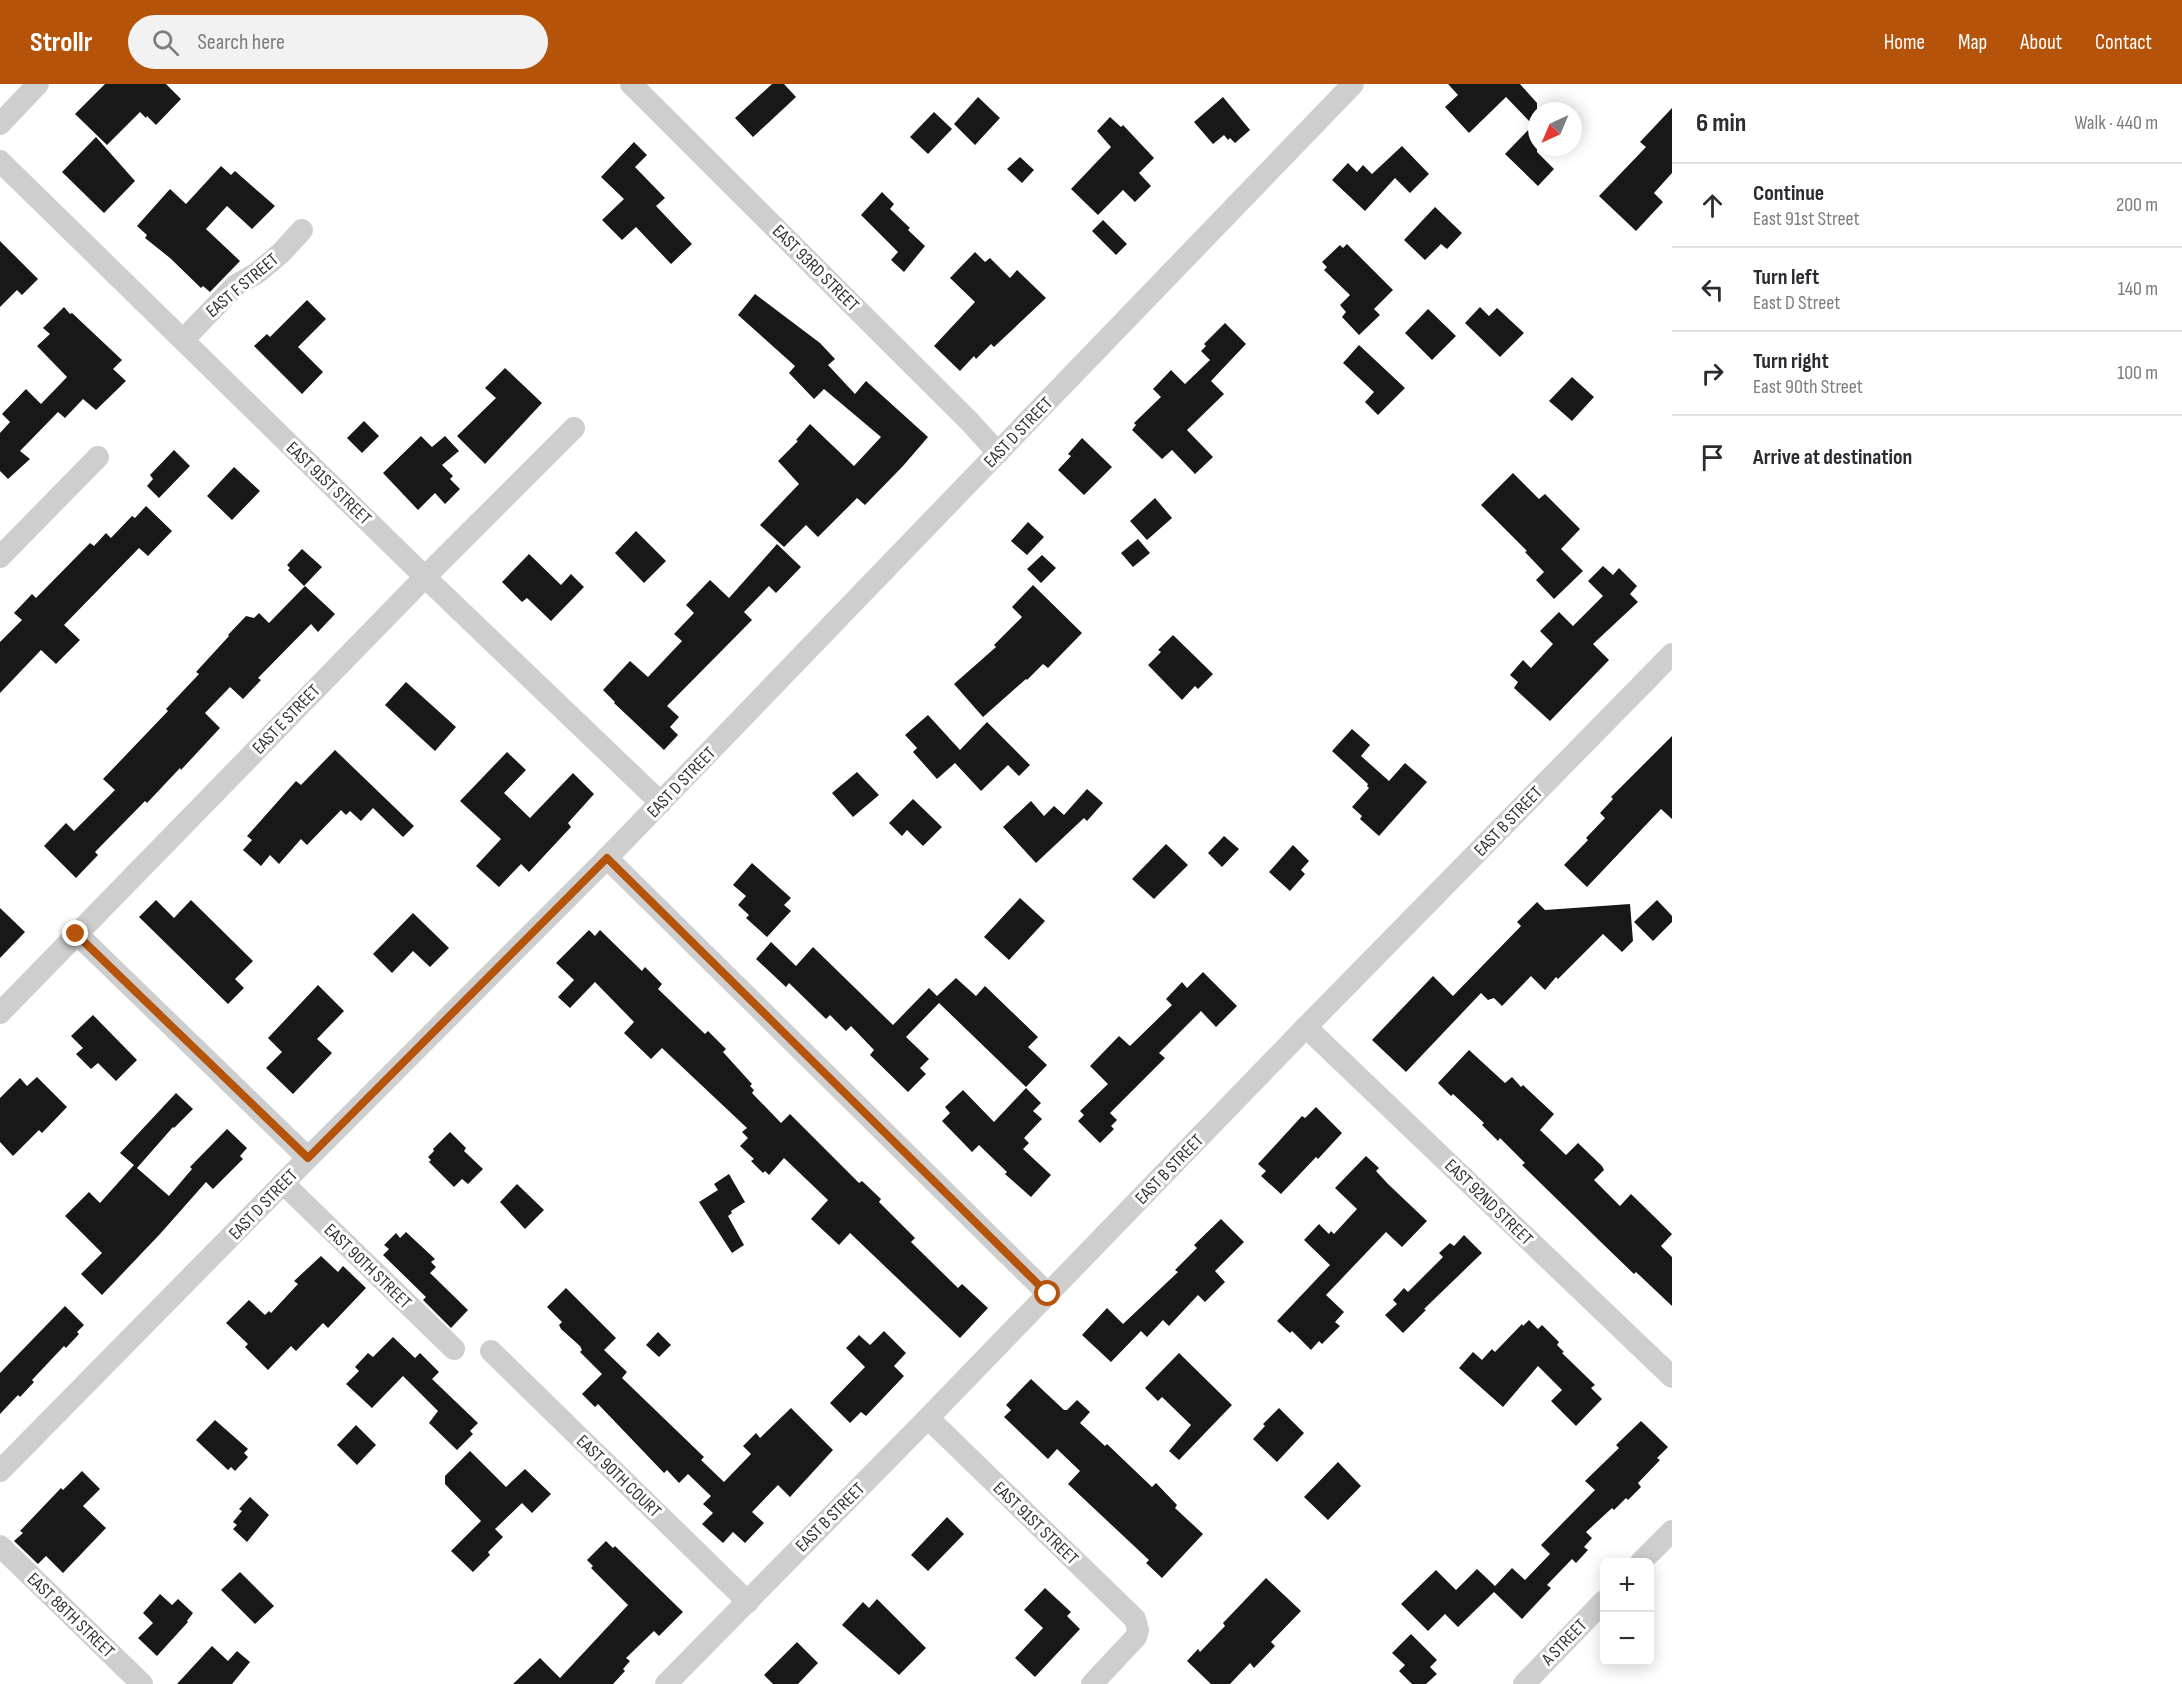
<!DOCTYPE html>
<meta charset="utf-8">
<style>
body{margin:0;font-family:"Sofia Sans Condensed",sans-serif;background:#f2f2f3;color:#2b2b33}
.controls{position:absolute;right:18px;bottom:18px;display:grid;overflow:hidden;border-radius:9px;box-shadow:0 3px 15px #0003}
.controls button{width:54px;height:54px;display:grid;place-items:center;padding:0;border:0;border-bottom:2px solid #e1e1e2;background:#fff;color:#2b2b33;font:30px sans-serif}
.compass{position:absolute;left:1528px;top:18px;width:54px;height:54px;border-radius:50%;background:#fff;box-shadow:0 3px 15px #0003;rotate:224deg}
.stop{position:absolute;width:18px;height:18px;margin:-14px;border:4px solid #b45309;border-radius:50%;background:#fff}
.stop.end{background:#b45309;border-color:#fff;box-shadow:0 2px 6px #0008}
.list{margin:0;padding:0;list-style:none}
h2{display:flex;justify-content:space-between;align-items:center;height:78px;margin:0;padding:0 24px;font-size:26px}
h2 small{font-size:20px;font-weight:400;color:#7c7c81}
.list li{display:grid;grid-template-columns:39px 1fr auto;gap:18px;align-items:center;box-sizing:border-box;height:84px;padding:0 24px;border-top:2px solid #e1e1e2}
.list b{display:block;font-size:22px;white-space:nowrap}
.list p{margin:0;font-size:20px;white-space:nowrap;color:#7c7c81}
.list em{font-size:20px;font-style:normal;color:#7c7c81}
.icon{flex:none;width:33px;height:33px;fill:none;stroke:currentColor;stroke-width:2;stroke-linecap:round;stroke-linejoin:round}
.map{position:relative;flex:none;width:1672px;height:1600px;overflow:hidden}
header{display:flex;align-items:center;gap:36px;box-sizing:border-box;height:84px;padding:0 30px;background:#b45309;color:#fff}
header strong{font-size:28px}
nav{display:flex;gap:33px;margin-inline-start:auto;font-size:21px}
.search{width:420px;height:54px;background:#f2f2f3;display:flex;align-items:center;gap:15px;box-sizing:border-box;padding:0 21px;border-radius:33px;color:#7c7c81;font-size:22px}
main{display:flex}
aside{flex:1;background:#fff}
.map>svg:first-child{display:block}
</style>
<header>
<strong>Strollr</strong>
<div class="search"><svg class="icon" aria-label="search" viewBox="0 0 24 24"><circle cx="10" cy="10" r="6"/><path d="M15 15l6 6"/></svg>Search here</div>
<nav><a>Home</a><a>Map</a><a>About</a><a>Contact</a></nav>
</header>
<main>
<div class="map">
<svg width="1672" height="1600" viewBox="0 0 1672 1600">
<rect width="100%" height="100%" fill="#fff"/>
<!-- building -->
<g fill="#181818">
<path d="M105,0h61l15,15 -25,26 -9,-9 -1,2 -6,-6 -33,33 -32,-31z"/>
<path d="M772,0h12l12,13 -43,40 -18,-19z"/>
<path d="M1448,0h72l17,19v49l17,17 -16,17 -33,-32 28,-29 -27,-28 -37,36 -24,-26 13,-12z"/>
<path d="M978,13l22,21 -25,27 -21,-21z"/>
<path d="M1223,13l27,33 -15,13 -5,-5 -2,2 -4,-5 -11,9 -19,-22z"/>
<path d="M1672,24v65l-18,20 9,9 -27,29 -37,-35 47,-49 -6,-5z"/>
<path d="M934,28l18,17 -24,25 -18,-17z"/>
<path d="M1110,33l11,10 2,-2 31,33 -15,15 12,13 -16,16 -12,-12 -25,25 -27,-26 40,-42 -14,-16z"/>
<path d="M96,53l39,44 -31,32 -42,-41z"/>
<path d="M634,58l13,13 -12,12 30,31 -9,8 36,38 -21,20 -35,-37 -14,13 -20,-20 22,-21 -23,-22z"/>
<path d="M1402,62l27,28 -19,19 -15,-15 -30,33 -33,-31 16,-17 9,9 6,-7 9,9z"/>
<path d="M1020,73l14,13 -12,13 -15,-14z"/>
<path d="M221,82l10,9 4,-4 40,35 -23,23 -25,-23 -21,23 34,32 -30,31 -7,-6 -2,2 -31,-30 -25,-20 2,-3 -10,-9 33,-37 16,15z"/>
<path d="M882,108l12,12 -4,5 20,19 -2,2 17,16 -21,26 -13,-12 7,-8 -37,-37z"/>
<path d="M1435,123l27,26 -15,16 -6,-5 -16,16 -21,-20z"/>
<path d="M1103,136l24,24 -11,11 -24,-24z"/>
<path d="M0,157l38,38 -16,16 -5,-5 -17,17z"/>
<path d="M1347,160l46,46 -19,19 6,6 -21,20 -17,-18 4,-5 -6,-7 10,-10 -26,-25 3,-3 -5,-5 18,-17 3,3z"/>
<path d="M975,168l10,10 5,-4 20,20 7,-8 29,28 -52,49 -3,-3 -15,15 -2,-3 -14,15 -26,-25 41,-44 -25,-24z"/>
<path d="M755,210l65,49 15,16 -7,6 27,29 11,-13 62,56 -25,29 -38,39 -8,-7 -39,39 -12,-12 -22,22 -24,-22 39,-41 -21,-23 20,-20 -2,-1 14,-16 44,42 27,-29 -57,-48 -10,10 -25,-26 6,-7 -57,-51z"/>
<path d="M307,216l19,19 -28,28 25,25 -21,22 -48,-48 13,-12 3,3z"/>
<path d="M64,223l6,7 2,-1 50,47 -9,9 13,12 -30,29 -13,-11 -18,19 -7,-6 -38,39 10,8 -22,20 -8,-8v-38l10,-11 -8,-8 24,-25 15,15 26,-27 -30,-31 13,-12 -7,-6z"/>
<path d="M1480,223l9,9 8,-8 27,25 -24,24 -35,-34z"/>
<path d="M1428,225l28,27 -24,24 -27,-27z"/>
<path d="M1225,239l21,21 -35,37 13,13 -37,36 26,27 -18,17 -23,-24 -10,9 -30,-29 4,-5 -2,-2 27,-26 -8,-8 18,-19 14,14 25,-24 -9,-9 5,-5 -2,-2z"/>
<path d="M1359,261l46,43 -27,27 -13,-13 9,-10 -31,-29z"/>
<path d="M505,284l37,35 -57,61 -28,-28 39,-38 -11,-10z"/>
<path d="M1572,293l22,20 -22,24 -23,-20z"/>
<path d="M364,337l15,15 -17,17 -15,-15z"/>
<path d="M421,352l11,11 13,-11 14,15 -17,14 11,11 -3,3 10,10 -15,15 -10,-11 -17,17 -35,-37z"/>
<path d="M1082,354l30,29 -28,28 -26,-25 13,-14 -3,-2z"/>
<path d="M174,366l16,16 -31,32 -12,-12 6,-7 -3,-4z"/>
<path d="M234,383l26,24 -28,29 -25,-24z"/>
<path d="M1513,389l26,26 6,-5 35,35 -19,20 22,22 -29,28 -18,-19 8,-8 -19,-20 2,-1 -46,-46z"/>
<path d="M1155,414l17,20 -25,22 -17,-19z"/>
<path d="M146,422l26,25 -24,25 -9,-8 -75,77 16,15 -24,24 -15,-14 -41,43v-51l22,-22 -8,-7 18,-19 4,4 54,-55 4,3 12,-13 5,5 21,-22 3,2z"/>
<path d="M1028,438l16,15 -17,18 -16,-14z"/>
<path d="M636,447l30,30 -22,22 -29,-30z"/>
<path d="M1138,455l12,14 -17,14 -12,-14z"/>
<path d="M777,460l24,23 -25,26 -7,-7 -25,26 8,8 -85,86 12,11 -9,10 8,8 -14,15 -50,-47 1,-1 -12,-12 27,-29 18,16 34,-36 -8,-7 20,-21 -8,-8 24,-25 19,18z"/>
<path d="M302,465l20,18 -18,19 -16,-16 2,-2 -3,-3z"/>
<path d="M529,470l32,31 10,-11 13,13 -33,34 -24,-23 -5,4 -20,-20z"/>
<path d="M1042,471l14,13 -15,15 -14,-14z"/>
<path d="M1603,482l10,9 6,-7 18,18 -7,8 8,8 -45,42 16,16 -59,61 -36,-33 4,-6 -8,-7 13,-15 8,8 22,-24 -13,-13 19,-19 14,14 30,-30 -15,-15z"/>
<path d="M1033,501l49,48 -34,35 -5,-4 -16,16 -1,-1 -43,38 -29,-33 42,-37 -2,-2 28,-28 -10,-10z"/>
<path d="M305,502l30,28 -17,18 -7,-8 -53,54 3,2 -18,19 -13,-12 -25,26 15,15 -39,42 -1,-2 -33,35 -2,-2 -50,51 3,3 -22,23 -32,-32 22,-23 8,8 41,-41 -12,-11 65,-68 -2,-2 33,-35 -3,-2 33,-36 -1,-1 18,-19 8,2 5,-5 10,10z"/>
<path d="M1173,551l40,39 -15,15 -3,-3 -13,14 -34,-35 13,-13 -3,-2z"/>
<path d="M406,598l50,45 -21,24 -50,-46z"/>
<path d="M928,631l32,35 27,-28 43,43 -11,11 -11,-11 -27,26 -26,-28 -18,16 -24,-27 4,-4 -12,-13z"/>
<path d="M1352,645l18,16 -9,11 28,25 16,-18 22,19 -48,54 -19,-17 2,-3 -10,-9 17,-19 -2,-2 1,-2 -36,-33z"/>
<path d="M1672,652v83l-11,-10 -74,78 -23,-22 24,-25 -2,-2 19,-20 -5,-5 13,-14 -2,-2z"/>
<path d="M335,666l79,76 -11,11 -30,-29 -12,13 -11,-10 -4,4 -5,-5 -34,35 -6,-6 -22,25 -9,-9 -9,11 -18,-16 9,-10 -5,-4 49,-55 5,4z"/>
<path d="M507,668l19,18 -22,23 26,25 43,-45 21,21 -26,29 3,4 -42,45 -8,-8 -22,23 -23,-21 25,-27 -41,-38z"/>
<path d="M857,688l22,23 -26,22 -21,-24z"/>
<path d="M1087,705l16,14 -16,18 -3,-3 -48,45 -33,-36 28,-26 13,15 10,-10 10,9z"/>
<path d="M913,715l29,28 -19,19 -16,-16 -5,6 -13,-13z"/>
<path d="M1224,752l15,13 -17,18 -14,-14z"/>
<path d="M1166,760l22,21 -34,34 -22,-20z"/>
<path d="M1293,761l16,16 -8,9 4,4 -15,17 -21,-19z"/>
<path d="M752,779l39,35 -7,7 7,6 -24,26 -21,-19 3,-3 -11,-10 8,-9 -13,-11z"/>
<path d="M1020,814l25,23 -36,39 -25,-23z"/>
<path d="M156,816l18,18 17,-18 62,61 -18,18 9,9 -16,16 -89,-87z"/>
<path d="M1657,816l15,16v6l-19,19 -19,-19z"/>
<path d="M1537,818l8,8 85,-6 3,37 -11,11 -19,-18 -45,45 -2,-2 -11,13 -14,-14 -29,30 -8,-8 -6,2 -7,-7 -75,79 -34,-32 61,-64 20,20 68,-70 -4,-4z"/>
<path d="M0,824l25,24 -25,26z"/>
<path d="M413,829l36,35 -19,19 -17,-16 -21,22 -19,-19z"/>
<path d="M589,846l6,6 5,-6 42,41 3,-4 17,17 -4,5 47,45 3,-3 18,18 -3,3 29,32 -2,2 4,4 -2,3 29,30 9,-9 69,69 3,-2 19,18 -2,3 36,36 -4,4 47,46 4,-4 26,24 -28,30 -110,-105 -11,12 -28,-26 17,-19 -44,-42 -15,17 -4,-4 -2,2 -12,-12 3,-2 -14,-13 8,-8 -6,-6 5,-4 -85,-80 -11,11 -27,-26 10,-11 -39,-40 -25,26 -12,-11 16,-17 -18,-17z"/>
<path d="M771,858l25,24 17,-19 80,78 36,-37 8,8 19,-18 20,18 9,-10 53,51 -10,10 19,18 -21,22 -87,-84 -33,34 23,22 -9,9 6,6 -18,18 -38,-37 4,-5 -23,-24 -5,5 -16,-16 -4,4 -37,-36 -3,4 -30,-28z"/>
<path d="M1203,888l34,34 -21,21 -15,-16 -42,42 6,5 -55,55 7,7 -6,6 3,3 -14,14 -22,-22 6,-6 -4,-4 28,-27 -18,-18 29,-30 11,10 42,-41 -6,-6 16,-17 5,6z"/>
<path d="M318,901l26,26 -27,28 15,14 -39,41 -27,-26 16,-16 -14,-14z"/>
<path d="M93,931l44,45 -21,21 -18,-18 -7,6 -15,-15 7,-6 -12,-12z"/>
<path d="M1469,966l36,33 7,-6 9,10 2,-2 31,29 -14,16 26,25 12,-12 24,23 2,4 -10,10 26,26 11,-12 41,40 -11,12 11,11v49l-36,-34 -2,2 -27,-26 -85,-83 3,-2 -25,-25 -2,3 -16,-16 2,-2 -31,-29 -2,2 -13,-13z"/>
<path d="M37,993l30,30 -25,26 -3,-3 -26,26 -13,-14v-44l20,-20 7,8z"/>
<path d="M1026,1004l15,15 -8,8 9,8 -18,19 5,5 -6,6 28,26 -20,22 -26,-23 2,-2 -28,-27 -7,7 -30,-31 8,-8 -5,-6 18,-17 31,32z"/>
<path d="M176,1009l17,16 -19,19 -1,-1 -36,41 32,28 23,-27 -2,-2 37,-38 20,19 -7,8 3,3 -30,30 -7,-7 -46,52 -58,61 -21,-21 21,-21 -37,-37 24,-24 11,11 34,-38 -14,-12z"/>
<path d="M1316,1023l26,26 -24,26 -2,-2 -35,37 -20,-18 5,-5 -8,-7 44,-48 3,2z"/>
<path d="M450,1048l16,16 -2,3 19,18 -15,15 -6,-5 -8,8 -25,-25 2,-2 -3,-3 6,-6 -1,-2z"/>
<path d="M1366,1072l13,12 -3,3 12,13 39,37 -25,26 -16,-15 -60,63 18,17 -9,10 5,4 -18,18 -3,-3 -8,9 -19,-19 -2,2 -13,-12 53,-56 -26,-25 15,-16 10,10 2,-3 3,3 23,-25 -22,-21z"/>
<path d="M729,1090l16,28 -14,9 1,2 -4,3 16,29 -12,8 -33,-51 19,-12 -4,-6z"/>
<path d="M517,1100l27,26 -19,19 -25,-27z"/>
<path d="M1221,1135l23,23 -29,29 10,11 -20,20 -7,-7 -29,31 -6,-6 -16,17 -6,-6 -30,31 -29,-27 25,-27 16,16 55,-52 -3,-2 22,-22 -3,-3z"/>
<path d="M406,1148l29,27 -4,3 5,5 -6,6 38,37 -17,18 -28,-28 3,-3 -43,-42 6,-6 -5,-4 12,-12 4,5z"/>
<path d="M1464,1151l18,18 -58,56 2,1 -23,23 -18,-18 12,-11 -4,-4 11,-12 4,4 35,-35 -4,-4 11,-10 4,3z"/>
<path d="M321,1172l17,16 5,-6 23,22 -38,40 -5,-5 -27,28 -5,-5 -23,24 -23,-23 3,-3 -22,-21 23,-23 16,15 4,-4 2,2 27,-29 -4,-3z"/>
<path d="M566,1204l50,50 -12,12 23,22 -5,6 82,79 -3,3 23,22 27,-28 -8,-8 13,-13 4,5 31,-30 42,42 -43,47 -12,-12 -26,27 12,11 -19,20 -12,-11 -10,11 -21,-19 11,-11 -10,-9 8,-8 -23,-22 -9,9 -12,-13 -3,3 -66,-69 -3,3 -13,-13 20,-20 -22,-22 2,-2 -2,-4 -19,-17 -2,-4 3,-3 -15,-15z"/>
<path d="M65,1222l19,19 -7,7 2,2 -13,14 -2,-2 -32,34 2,2 -14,15 -2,-2 -18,19v-41z"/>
<path d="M1529,1236l9,9 4,-4 17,17 -2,3 7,7 -2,1 33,32 -4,3 11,11 -26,27 -25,-25 11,-11 -24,-24 -35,41 -44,-39 14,-16 9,8 10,-11 3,3 27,-28 1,2z"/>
<path d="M884,1247l22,22 -12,13 10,10 -38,40 -5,-4 -11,11 -20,-20 35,-36 -19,-19 13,-13 11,10z"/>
<path d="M658,1248l13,13 -12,12 -13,-12z"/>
<path d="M393,1253l22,21 5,-5 19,19 -7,7 46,44 -8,8 3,3 -16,16 -28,-27 9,-12 -35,-35 -31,32 -26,-24 13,-13 -4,-4 13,-14 5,4z"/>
<path d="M1179,1269l53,52 -53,55 -10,-9 22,-26 -29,-28 -4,4 -13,-13z"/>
<path d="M1031,1295l33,31h3l10,-10 13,12 -10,11 25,23 2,-2 45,43 4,-4 21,22 -2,3 28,26 -41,44 -16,-15 3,-3 -81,-76 12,-13 -23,-22 -9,10 -44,-42 7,-7 -5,-5z"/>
<path d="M1279,1324l25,25 -27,29 -24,-23 12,-13 -2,-2z"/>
<path d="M215,1336l33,29 -4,4 4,4 -13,14 -4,-4 -3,3 -32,-30z"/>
<path d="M1641,1337l27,26 -11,11 3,2 -22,23 3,4 -13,13 -2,-2 -12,12 -2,-2 -26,24 6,6 -8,9 4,3 -12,13 -4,-4 -25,26 4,3 -29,31 -28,-27 -36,35 -13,-13 -17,17 -27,-27 35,-34 20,20 21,-21 18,17 17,-18 13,12 25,-26 -9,-9 54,-55 -10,-9 34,-33 -3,-3z"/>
<path d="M356,1341l20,20 -19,20 -20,-20z"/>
<path d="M470,1367l36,36 19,-18 26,25 -19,19 -10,-10 -27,26 8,8 -15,15 2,3 -17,17 -22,-21 30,-30 -36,-37v-8z"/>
<path d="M1338,1378l23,24 -33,34 -24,-23z"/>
<path d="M82,1387l18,18 -17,17 23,22 -43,45 -17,-17 -8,8 -24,-23 9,-8 -3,-2 41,-43 2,2z"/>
<path d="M250,1413l19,18 -22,27 -14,-13 4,-4 -4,-3 9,-11 -3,-2z"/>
<path d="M947,1433l17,17 -36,37 -17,-16z"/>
<path d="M606,1457l7,7 2,-2 68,66 -24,24 -5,-5 -28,27 4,3 -7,8 2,2 -12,13h-100l27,-26 20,20 68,-73 -37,-37 2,-2 -6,-6z"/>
<path d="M240,1488l34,34 -19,18 -34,-34z"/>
<path d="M1266,1494l35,33 -30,31 4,4 -21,22 -4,-5 -20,21h-19l-24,-23 11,-12 2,3 25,-26 -2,-3z"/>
<path d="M1045,1504l26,24 -4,4 13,13 -45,48 -20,-19 28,-30 -19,-18z"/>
<path d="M160,1510l12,11 6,-6 15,14 -6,8 1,1 -31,34 -19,-18 15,-15 -10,-10z"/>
<path d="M877,1515l49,49 -27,27 -57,-50 21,-23 6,6z"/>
<path d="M1411,1550l26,26 -7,7 7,7 -11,10h-14l-13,-13 6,-6 -13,-12z"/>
<path d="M797,1558l21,21 -20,21h-25l-9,-9z"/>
<path d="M212,1562l16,15 9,-10 13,11 -18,22h-55z"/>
</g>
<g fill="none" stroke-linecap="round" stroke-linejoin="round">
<!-- street -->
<g stroke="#cecece" stroke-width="22">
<path d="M631,0l339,338 28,31"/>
<path d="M0,40l38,-40"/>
<path d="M0,77l425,416 236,226"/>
<path d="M183,256l53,-55 21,-12 24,-20 21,-23"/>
<path d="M0,473l98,-100"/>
<path d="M607,774l441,436"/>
<path d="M77,850l231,224"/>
<path d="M0,929l425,-436 149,-149"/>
<path d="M1306,943l366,350"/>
<path d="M283,1099l171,166"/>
<path d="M491,1267l257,251"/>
<path d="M928,1334l207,201 3,11 -2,7 -44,47"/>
<path d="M0,1387l308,-313 299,-300 746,-774"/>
<path d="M0,1462l142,138"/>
<path d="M1641,1478l31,-31"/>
<path d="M666,1600l262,-266 378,-391 366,-373"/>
<path d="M1524,1600l80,-83"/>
</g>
</g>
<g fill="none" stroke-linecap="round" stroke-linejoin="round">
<!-- route -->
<path stroke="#b45309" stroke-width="8" d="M76,850l232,224 299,-300 441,436"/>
</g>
<g text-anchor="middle" stroke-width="6" stroke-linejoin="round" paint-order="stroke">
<!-- street labels -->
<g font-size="18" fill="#313131" stroke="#fff">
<text transform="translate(816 184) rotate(45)" y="6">EAST 93RD STREET</text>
<text transform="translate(242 201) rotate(-40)" y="6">EAST F STREET</text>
<text transform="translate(1018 348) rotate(-46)" y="6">EAST D STREET</text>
<text transform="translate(329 399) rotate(44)" y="6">EAST 91ST STREET</text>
<text transform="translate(286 635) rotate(-46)" y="6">EAST E STREET</text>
<text transform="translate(681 698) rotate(-46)" y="6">EAST D STREET</text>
<text transform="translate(1508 737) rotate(-46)" y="6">EAST B STREET</text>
<text transform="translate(1169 1085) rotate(-46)" y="6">EAST B STREET</text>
<text transform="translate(1489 1118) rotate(44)" y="6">EAST 92ND STREET</text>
<text transform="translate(263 1120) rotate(-46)" y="6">EAST D STREET</text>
<text transform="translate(368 1182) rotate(44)" y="6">EAST 90TH STREET</text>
<text transform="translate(619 1392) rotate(44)" y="6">EAST 90TH COURT</text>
<text transform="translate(830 1433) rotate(-45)" y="6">EAST B STREET</text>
<text transform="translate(1036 1439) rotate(44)" y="6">EAST 91ST STREET</text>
<text transform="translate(71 1531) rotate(44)" y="6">EAST 88TH STREET</text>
<text transform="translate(1564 1558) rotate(-46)" y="6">A STREET</text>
</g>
</g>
</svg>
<div class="controls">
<button>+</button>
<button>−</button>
</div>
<svg class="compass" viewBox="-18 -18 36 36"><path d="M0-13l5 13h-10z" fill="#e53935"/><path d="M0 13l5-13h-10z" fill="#7c7c81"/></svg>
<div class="stop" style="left:1048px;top:1210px"></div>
<div class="stop end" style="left:76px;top:850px"></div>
</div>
<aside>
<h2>6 min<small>Walk · 440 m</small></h2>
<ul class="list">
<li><svg class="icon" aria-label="ahead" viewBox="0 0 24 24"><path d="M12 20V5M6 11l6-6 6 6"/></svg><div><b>Continue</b><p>East 91st Street</p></div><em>200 m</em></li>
<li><svg class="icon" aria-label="left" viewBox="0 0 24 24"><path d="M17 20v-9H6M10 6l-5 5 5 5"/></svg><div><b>Turn left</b><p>East D Street</p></div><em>140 m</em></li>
<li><svg class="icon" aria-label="right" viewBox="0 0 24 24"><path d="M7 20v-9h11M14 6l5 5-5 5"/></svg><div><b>Turn right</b><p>East 90th Street</p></div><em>100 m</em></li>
<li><svg class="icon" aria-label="arrive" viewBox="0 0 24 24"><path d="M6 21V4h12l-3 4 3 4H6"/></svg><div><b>Arrive at destination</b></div></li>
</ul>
</aside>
</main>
